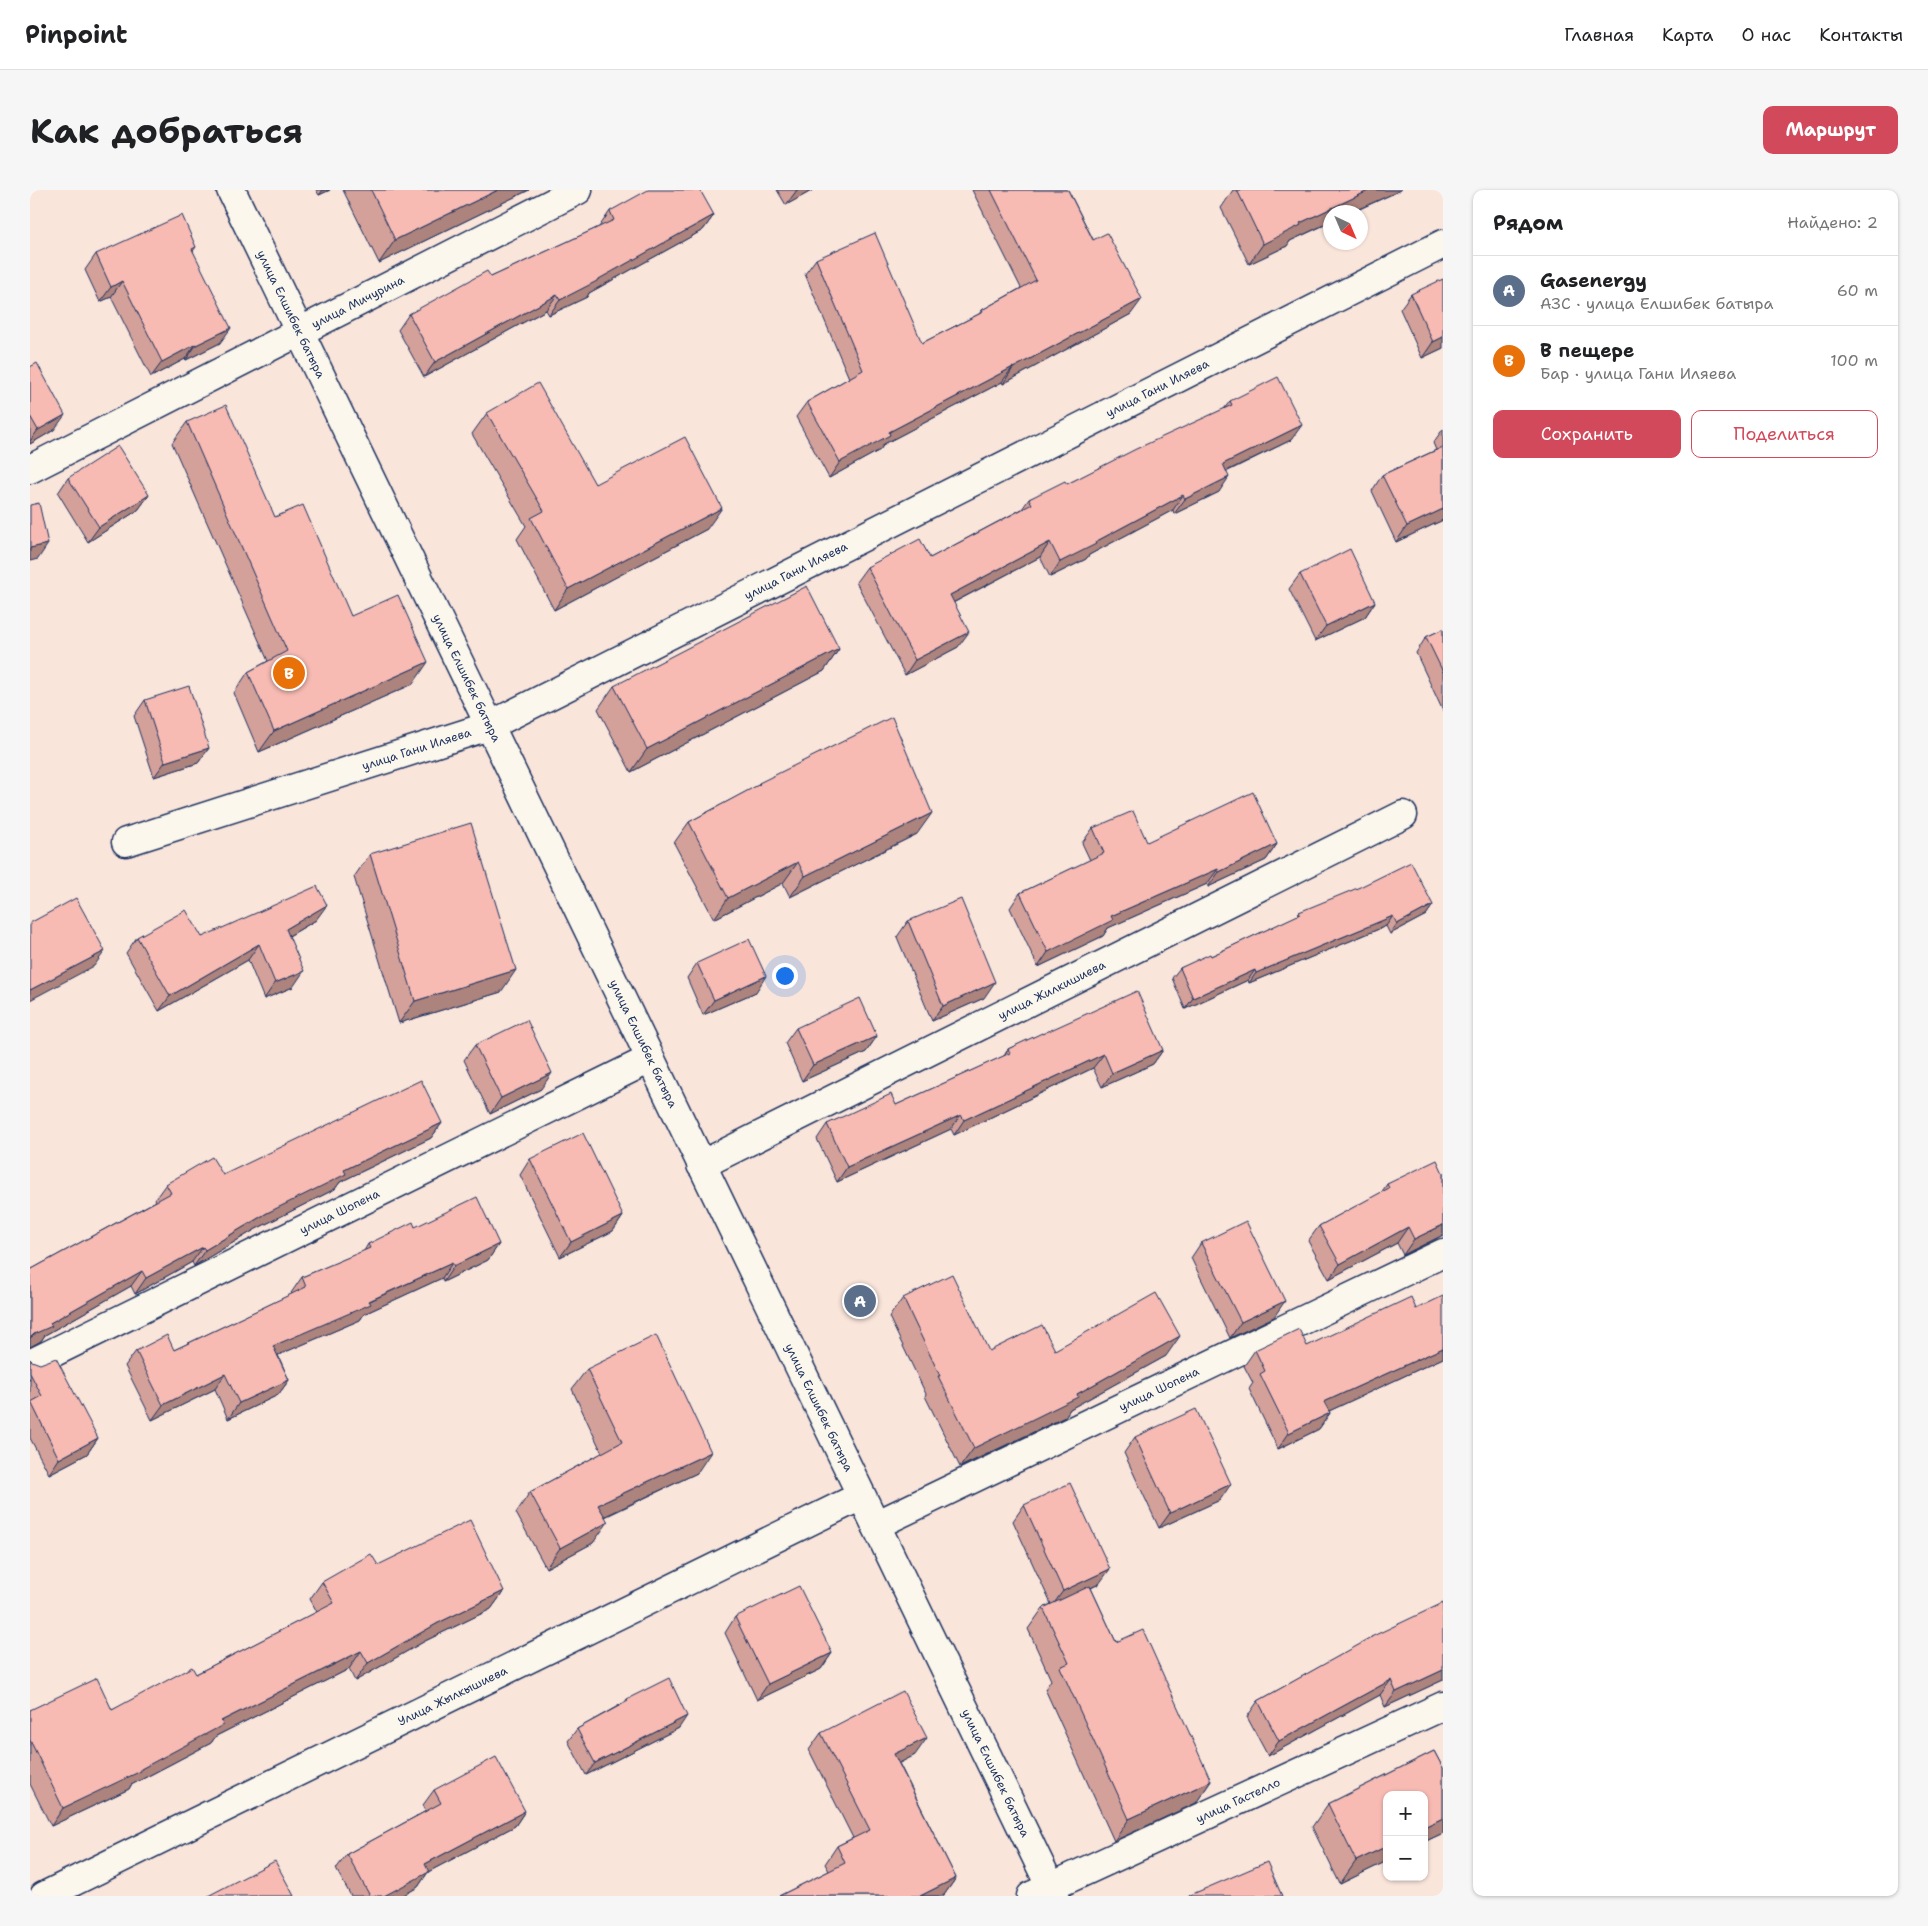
<!DOCTYPE html>
<html lang="ru">
<meta charset="utf-8">
<style>
body{margin:0;font-family:"Shantell Sans",sans-serif;background:#f6f6f6;color:#202124}
.controls{position:absolute;right:15px;bottom:15px;display:grid;overflow:hidden;border-radius:10px;box-shadow:0 1px 4px #0004}
.controls button{width:45px;height:45px;display:grid;place-items:center;padding:0;border:0;border-bottom:1px solid #e0e0e0;background:#fff;color:#202124;font:25px sans-serif}
.compass{position:absolute;left:1293px;top:15px;width:45px;height:45px;border-radius:50%;background:#fff;box-shadow:0 1px 4px #0004;rotate:136deg}
.you{position:absolute;left:754px;top:785px;width:18px;height:18px;margin:-12px;border:4px solid #fff;border-radius:50%;background:#1a73e8;box-shadow:0 0 0 8px #1a73e833}
.badge{display:grid;place-items:center;width:32px;height:32px;border-radius:50%;background:#d1495b;color:#fff;font-size:16px;font-weight:700}
.pin{position:absolute;translate:-50% -50%;border:2px solid #fff;box-shadow:0 1px 5px #0006}
.list{margin:0;padding:0;list-style:none}
h2{display:flex;justify-content:space-between;align-items:center;height:65px;margin:0;padding:0 20px;font-size:21px}
h2 small{font-size:16px;font-weight:400;color:#757577}
.list li{display:grid;grid-template-columns:32px 1fr auto;gap:15px;align-items:center;box-sizing:border-box;height:70px;padding:0 20px;border-top:1px solid #e0e0e0}
.list b{display:block;font-size:19px;white-space:nowrap}
.list p{margin:0;font-size:16px;white-space:nowrap;color:#757577}
.list em{font-size:16px;font-style:normal;color:#757577}
.actions{display:flex;gap:10px;padding:15px 20px}
.actions a{flex:1;padding:11px 0;border:1px solid #d1495b;border-radius:10px;text-align:center;font-size:18px;color:#d1495b}
.actions .main{background:#d1495b;color:#fff}
.map{position:relative;flex:none;width:1413px;height:1706px;overflow:hidden;border-radius:10px}
header{display:flex;align-items:center;gap:30px;box-sizing:border-box;height:70px;padding:0 25px;background:#fff;border-bottom:1px solid #e0e0e0}
header strong{font-size:24px}
nav{display:flex;gap:28px;margin-inline-start:auto;font-size:18px}
.intro{display:flex;align-items:center;justify-content:space-between;box-sizing:border-box;height:120px;padding:0 30px}
h1{margin:0;font-size:35px}
.button{padding:12px 22px;border-radius:10px;background:#d1495b;color:#fff;font-size:18px;font-weight:700}
main{display:flex;gap:30px;padding:0 30px}
aside{flex:1;background:#fff;border-radius:10px;box-shadow:0 1px 4px #0004}
.map>svg:first-child{display:block}
</style>
<header>
<strong>Pinpoint</strong>
<nav><a>Главная</a><a>Карта</a><a>О нас</a><a>Контакты</a></nav>
</header>
<div class="intro"><h1>Как добраться</h1><a class="button">Маршрут</a></div>
<main>
<div class="map">
<svg width="1413" height="1706" viewBox="0 0 1413 1706">
<rect width="100%" height="100%" fill="#fae5db"/>
<filter id="ink" filterUnits="userSpaceOnUse"><feTurbulence type="fractalNoise" baseFrequency=".02" numOctaves="2"/><feDisplacementMap in="SourceGraphic" scale="10" xChannelSelector="R" yChannelSelector="G"/><feConvolveMatrix kernelMatrix="1 2 1 2 8 2 1 2 1" color-interpolation-filters="sRGB"/></filter>
<g filter="url(#ink)">
<g fill="none" stroke-linecap="round" stroke-linejoin="round">
<!-- street casing -->
<g stroke="#1b2f5e" stroke-width="31">
<g id="street">
<path id="s1" d="M0,279l548,-279"/>
<path id="s2" d="M96,652l363,-116 954,-482"/>
<path id="s3" d="M671,975l702,-350"/>
<path id="s4" d="M0,1174l620,-305"/>
<path id="s5" d="M846,1335l567,-272"/>
<path id="s6" d="M14,1706l817,-400"/>
<path id="s7" d="M1001,1706l412,-190"/>
</g>
</g>
<!-- secondary casing -->
<g stroke="#1b2f5e" stroke-width="31">
<g id="secondary">
<path id="s8" d="M201,0l824,1706"/>
</g>
</g>
<!-- street -->
<use href="#street" stroke="#fbf7ec" stroke-width="28"/>
<!-- secondary -->
<use href="#secondary" stroke="#fbf7ec" stroke-width="28"/>
</g>
<!-- wall -->
<g fill="#d4a19a" stroke="#1b2f5e">
<path d="M286,0h14l-11,5z"/>
<path d="M313,0h186l-150,73z"/>
<path d="M747,0h36l-27,15z"/>
<path d="M942,0h96l63,124 -128,70 -1,-2 -118,62 -4,6 -51,28 -33,-61 11,-15 42,-24 -44,-104 11,-15 106,84 57,-29 3,-4 39,-22z"/>
<path d="M1203,0h168l-111,51 -3,5 -38,18 -28,-56z"/>
<path d="M580,21l104,4 -11,15 -114,63 -2,4 -38,18 -3,-5 -122,67 -26,-47 11,-16 82,-37 108,-50z"/>
<path d="M166,57l-3,4 27,92 -34,17 -1,-1 -34,18 -40,-80 -11,5 -15,-32 11,-16z"/>
<path d="M1381,104l32,54 -21,10 -22,-49z"/>
<path d="M0,177l24,63 -24,14z"/>
<path d="M1200,211l61,39 -65,32 -7,20 -45,22 -1,-4 -84,45 -3,4 -36,18 -10,-20 -87,46 5,44 -53,28 -49,-93 11,-15 63,-9 92,-49 7,-10 38,-15 157,-75z"/>
<path d="M457,223l108,71 112,45 -153,81 -37,-71 9,-13 -54,-92z"/>
<path d="M157,232l88,95 76,99 62,68 -154,68 -25,-59 14,-21 20,-11 -96,-218z"/>
<path d="M1413,239v91l-47,22 -24,-51 10,-16 54,-25 -3,-7z"/>
<path d="M38,288l81,17 -11,15 -50,32 -30,-49z"/>
<path d="M1270,384l75,28 -10,15 -50,24 -26,-52z"/>
<path d="M1413,439v82l-27,-58 10,-16z"/>
<path d="M809,459l-15,22 -193,101 -33,-63 16,-23z"/>
<path d="M115,510l64,48 -11,15 -44,14 -20,-61z"/>
<path d="M729,593l158,51 -127,63 -7,-14 -69,36 -40,-76 15,-21 68,-36z"/>
<path d="M1063,638l54,14 130,2 -11,16 -58,27 -1,-3 -99,44 -5,8 -65,31 -28,-59 10,-15 70,-33 -8,-17z"/>
<path d="M340,664l131,138 -102,31 -45,-146z"/>
<path d="M1403,715l-7,10 -36,19 -4,-8 -137,57 -1,-3 -63,29 -13,-31 8,-10 31,-12 86,-40 2,-4z"/>
<path d="M286,730l-27,16 4,51 -29,12 -16,-39 -89,51 -33,-58 11,-16h65z"/>
<path d="M878,731l76,77 -52,23 -35,-84z"/>
<path d="M667,773l59,29 -53,23 -16,-37z"/>
<path d="M766,838l81,8 -11,16 -64,29 -17,-38z"/>
<path d="M1012,844l121,16 -10,14 -51,23 -9,-19 -139,67 -3,-6 -114,53 -20,-43 10,-15 69,-19 108,-49 4,-7z"/>
<path d="M445,855l66,44 -51,25 -26,-54z"/>
<path d="M412,933l-11,15 -91,44 -5,7 -79,40 -62,37 -2,-4 -57,32 -4,-8 -86,49 -4,6 -11,6v-77l126,-69 -1,-2 11,-15 57,-9z"/>
<path d="M500,969l93,57 -10,15 -53,26 -40,-82z"/>
<path d="M1413,983v62l-40,20 -6,-12 -68,36 -21,-38 11,-15 62,-33 6,-9z"/>
<path d="M385,1037l84,17 -11,16 -45,22 -1,-4 -78,36 -4,6 -82,35 11,25 -11,15 -50,24 -13,-30 -63,31 -27,-54 11,-15 38,-1 118,-56 -1,-1 11,-16 62,-26 4,-7z"/>
<path d="M1171,1053l73,74 -44,21 -39,-80z"/>
<path d="M873,1108l86,53 66,-1 111,6 -96,53 -5,8 -105,50 -35,-71 1,-2 -37,-77z"/>
<path d="M1386,1119l27,49 -114,53 1,2 -11,16 -41,20 -29,-60 4,-6 -9,-17 11,-16 52,-4z"/>
<path d="M0,1169l68,79 -11,16 -38,20 -19,-36z"/>
<path d="M557,1179l110,104 -92,44 -12,26 -47,25 -30,-55 14,-21 72,-39 -30,-64z"/>
<path d="M1105,1247l85,63 -61,28 -35,-75z"/>
<path d="M994,1315l75,79 -8,4 25,54 95,139 -15,22 -82,38 -69,-152 6,-9 -23,-51 15,-21 8,-4 -38,-83z"/>
<path d="M348,1375l126,26 -13,18 -66,32 -70,40 -6,-12 -133,67 -5,7 -80,42 -2,4 -78,37 -21,-42v-74h82l84,-36 121,-62 -7,-13 12,-17z"/>
<path d="M705,1427l97,36 -11,16 -64,31 -32,-67z"/>
<path d="M1341,1447l72,43 -58,27 -5,-12 -112,61 -21,-39 11,-16 111,-61z"/>
<path d="M597,1509l52,29 -93,47 -18,-34 9,-12 48,-27z"/>
<path d="M791,1543l94,22 -16,8 57,115 -12,17 -2,1h-163l50,-25 -4,-7 12,-18 16,-8 -44,-88z"/>
<path d="M1404,1561l9,17v65l-19,9v-47h-37v66l-47,23 -28,-57 16,-23z"/>
<path d="M404,1600l91,21 -10,15 -87,46 -10,15 -16,9h-51l-15,-27 11,-15 79,-43 -3,-6z"/>
</g>
<!-- shaded-wall -->
<g fill="#ad837d" stroke="#1b2f5e">
<path d="M293,0h7l-11,5z"/>
<path d="M468,0h31l-150,73 16,-23z"/>
<path d="M767,0h16l-27,15z"/>
<path d="M1340,0h31l-49,22h-22v10l-40,19 -3,5 -38,18 14,-20 37,-21z"/>
<path d="M684,25l-11,15 -114,63 -2,4 -38,18 11,-15z"/>
<path d="M92,91l-11,16 -11,5 11,-15z"/>
<path d="M527,105l-11,15 -122,67 11,-15z"/>
<path d="M1112,109l-11,15 -128,70 10,-16z"/>
<path d="M201,138l-11,15 -34,17 10,-15z"/>
<path d="M1413,147v11l-21,10 11,-16z"/>
<path d="M166,154l-11,15 -34,18 11,-15z"/>
<path d="M983,177l-11,15 -118,62 -4,6 -51,28 11,-16 49,-30z"/>
<path d="M35,225l-11,15 -24,14v-3l8,-11z"/>
<path d="M1272,235l-11,15 -79,38 11,-14z"/>
<path d="M1199,287l-10,15 -45,22 11,-15z"/>
<path d="M119,305l-11,15 -50,32 11,-15z"/>
<path d="M1153,305l-10,15 -84,45 -3,4 -36,18 10,-15 35,-20z"/>
<path d="M692,318l-15,21 -153,81 14,-21z"/>
<path d="M1413,319v11l-47,22 11,-16z"/>
<path d="M1020,352l-10,15 -101,53 11,-15z"/>
<path d="M18,354l-10,15 -8,2v-13z"/>
<path d="M1345,412l-10,15 -50,24 11,-15z"/>
<path d="M939,442l-11,15 -53,28 10,-15z"/>
<path d="M809,459l-15,22 -193,101 16,-23z"/>
<path d="M398,472l-15,22 -154,68 15,-21z"/>
<path d="M179,558l-11,15 -44,14 11,-15z"/>
<path d="M902,623l-15,21 -127,63 15,-21z"/>
<path d="M1247,654l-11,16 -58,27 11,-15z"/>
<path d="M768,672l-15,21 -69,36 14,-21z"/>
<path d="M1188,679l-11,15 -99,44 -5,8 -65,31 10,-15 63,-36z"/>
<path d="M297,715l-11,15 -41,24 11,-15z"/>
<path d="M1403,715l-7,10 -36,19 7,-10z"/>
<path d="M1363,726l-7,10 -137,57 7,-10z"/>
<path d="M229,754l-11,16 -89,51 11,-15z"/>
<path d="M75,761l-11,15 -64,34v-10z"/>
<path d="M486,780l-15,22 -102,31 16,-22z"/>
<path d="M1225,780l-7,10 -63,29 8,-11z"/>
<path d="M274,781l-11,16 -29,12 11,-16z"/>
<path d="M736,786l-10,16 -53,23 11,-15z"/>
<path d="M965,792l-11,16 -52,23 11,-15z"/>
<path d="M847,846l-11,16 -64,29 11,-16z"/>
<path d="M1133,860l-10,14 -51,23 10,-14z"/>
<path d="M1074,864l-11,14 -139,67 10,-15z"/>
<path d="M522,883l-11,16 -51,25 11,-16z"/>
<path d="M931,925l-10,14 -114,53 10,-15z"/>
<path d="M412,933l-11,15 -91,44 -5,7 -79,40 -62,37 11,-16 62,-37 77,-43z"/>
<path d="M593,1026l-10,15 -53,26 11,-15z"/>
<path d="M1413,1035v10l-40,20 11,-16z"/>
<path d="M1378,1037l-11,16 -68,36 11,-15z"/>
<path d="M469,1054l-11,16 -45,22 11,-16z"/>
<path d="M173,1057l-11,15 -57,32 11,-16z"/>
<path d="M422,1073l-10,15 -78,36 -4,6 -98,42 11,-16z"/>
<path d="M112,1081l-11,15 -86,49 -4,6 -11,6v-9l20,-15z"/>
<path d="M1255,1111l-11,16 -44,21 11,-16z"/>
<path d="M1150,1146l-14,20 -96,53 -5,8 -105,50 14,-19 103,-54z"/>
<path d="M1413,1158v10l-129,60 10,-16z"/>
<path d="M195,1184l-10,15 -63,31 11,-15z"/>
<path d="M259,1190l-11,15 -50,24 11,-16z"/>
<path d="M1300,1223l-11,16 -41,20 11,-16z"/>
<path d="M68,1248l-11,16 -38,20 10,-15z"/>
<path d="M681,1262l-14,21 -113,53 14,-21z"/>
<path d="M1201,1294l-11,16 -61,28 11,-15z"/>
<path d="M578,1332l-15,21 -47,25 14,-20z"/>
<path d="M1080,1379l-11,15 -47,22 11,-15z"/>
<path d="M474,1401l-13,18 -66,32 -70,40 13,-18 70,-40z"/>
<path d="M331,1461l-12,18 -133,67 -5,7 -80,42 -2,4 -78,37 12,-18 78,-39 80,-48z"/>
<path d="M802,1463l-11,16 -64,31 11,-16z"/>
<path d="M1413,1480v10l-58,27 11,-15z"/>
<path d="M1361,1490l-11,15 -112,61 11,-15z"/>
<path d="M657,1526l-8,12 -93,47 9,-12z"/>
<path d="M897,1548l-12,17 -33,17 12,-18z"/>
<path d="M1181,1591l-15,22 -82,38 15,-22z"/>
<path d="M495,1621l-10,15 -87,46 -10,15 -16,9h-18l41,-32z"/>
<path d="M1413,1628v15l-19,9v-15z"/>
<path d="M1357,1656v15l-47,23 16,-23z"/>
<path d="M926,1688l-12,17 -2,1h-22z"/>
</g>
<!-- building -->
<g fill="#f7bbb3" stroke="#1b2f5e">
<path d="M341,0h127l-103,50z"/>
<path d="M618,0h52l14,25 -117,65v1l-37,19 -3,-5 -122,67 -26,-48 78,-43 4,6 123,-57 -4,-9z"/>
<path d="M961,0h77l25,50 14,-7 35,66 -129,69v-1l-124,65 1,3 -50,27 -33,-60 56,-32 -47,-111 59,-26 47,110 61,-31 -1,-2 54,-30z"/>
<path d="M1207,0h133l-70,33 1,2 -38,19z"/>
<path d="M152,25l14,32 -4,2 39,79 -35,17v-1l-34,18 -40,-81 -11,6 -15,-33z"/>
<path d="M1413,89v58l-10,5 -22,-48z"/>
<path d="M7,173l28,52 -27,15 -8,-14v-49z"/>
<path d="M1248,187l24,48 -79,39 6,13 -44,22 -2,-4 -88,47 1,2 -36,18 -10,-20 -100,53 19,37 -54,28 -48,-93 53,-28 10,19 102,-54 -3,-5 36,-18 2,3 69,-35 96,-44 -2,-4z"/>
<path d="M508,193l57,101 90,-47 37,71 -154,81 -37,-71 13,-7 -57,-98z"/>
<path d="M196,215l49,112 28,-12 48,111 47,-21 30,67 -154,69 -26,-59 39,-21 -100,-229z"/>
<path d="M88,256l31,49 -50,32 -31,-49z"/>
<path d="M1413,257v62l-36,17 -25,-51z"/>
<path d="M9,313l9,41 -18,4v-43z"/>
<path d="M1320,359l25,53 -49,24 -26,-52z"/>
<path d="M777,396l32,63 -192,100 -33,-63z"/>
<path d="M1413,439v43l-17,-35z"/>
<path d="M159,496l20,62 -44,14 -20,-62z"/>
<path d="M862,527l40,96 -127,63 -7,-14 -70,36 -39,-76 71,-38 -1,-1z"/>
<path d="M1223,602l24,52 -58,28 -1,-3 -107,47 2,4 -65,32 -28,-59 84,-40 -11,-25 40,-17 14,31z"/>
<path d="M441,633l45,147 -101,31 -45,-147z"/>
<path d="M1381,672l22,43 -36,19 -4,-8 -137,57 -1,-3 -62,28 -13,-30 30,-14 1,2 89,-42 -1,-2 61,-25z"/>
<path d="M287,696l10,19 -41,24 18,42 -29,12 -16,-39 -89,52 -33,-59 49,-27 16,27z"/>
<path d="M46,708l29,53 -75,39v-67z"/>
<path d="M931,709l34,83 -52,24 -35,-85z"/>
<path d="M719,749l17,37 -52,24 -17,-37z"/>
<path d="M1107,801l26,59 -51,23 -8,-19 -140,66 -3,-5 -114,52 -20,-43 64,-30 5,11 114,-52 -2,-4 34,-16v1z"/>
<path d="M830,808l17,38 -64,29 -17,-37z"/>
<path d="M497,830l25,53 -51,25 -26,-53z"/>
<path d="M391,890l21,43 -98,47 2,4 -79,39 -62,37 -2,-3 -57,31 -4,-7 -92,52 2,3 -18,8 -4,4v-68l141,-77 -5,-9 46,-27 11,18z"/>
<path d="M553,943l40,83 -52,26 -41,-83z"/>
<path d="M1407,970l6,13v52l-29,14 -6,-12 -68,37 -21,-38 70,-38 -2,-4z"/>
<path d="M447,1007l22,47 -45,22 -2,-3 -83,38 2,3 -98,42 16,34 -50,23 -14,-29 -62,31 -27,-54 31,-16 7,15 132,-63 -4,-10 68,-29 -2,-4 45,-22 2,5z"/>
<path d="M1216,1031l39,80 -44,21 -40,-79z"/>
<path d="M922,1084l37,77 53,-26 13,25 101,-57 24,43 -103,58 1,3 -104,51 -36,-72h2l-37,-78z"/>
<path d="M1413,1106v52l-119,54 6,11 -41,20 -29,-59 5,-3 -10,-21 44,-21 8,17 104,-49 5,12z"/>
<path d="M626,1145l55,117 -113,53 10,17 -48,26 -30,-56 92,-50 -35,-73z"/>
<path d="M26,1168l42,80 -39,21 -28,-57 11,-6 -12,-23v-14l2,2 8,3z"/>
<path d="M1166,1219l35,75 -61,29 -35,-76z"/>
<path d="M1040,1293l40,86 -47,22 -39,-86z"/>
<path d="M440,1330l34,71 -66,32 -70,40 -7,-12 -140,70 2,4 -82,44v2l-78,37 -33,-68v-30l67,-32 15,32 80,-43 4,7 138,-71 -12,-21 49,-28 7,11z"/>
<path d="M769,1396l33,67 -64,31 -33,-67z"/>
<path d="M1060,1396l26,56 27,-12 68,151 -82,38 -69,-152 9,-4 -26,-55z"/>
<path d="M1413,1413v67l-47,22 -5,-12 -112,61 -21,-40 113,-63v-1z"/>
<path d="M639,1488l18,38 -92,47 -18,-34 51,-28 -1,-2z"/>
<path d="M873,1501l24,47 -33,16 62,124 -36,18h-141l66,-33 -8,-17 33,-16 -49,-97z"/>
<path d="M1404,1561l9,17v50l-19,9v-32h-37v51l-31,15 -28,-57z"/>
<path d="M466,1567l29,54 -100,53 4,8 -45,24h-14l-23,-42 94,-51 -7,-13z"/>
<path d="M245,1671l19,35h-86z"/>
<path d="M1237,1672l15,34h-94z"/>
</g>
</g>
<g text-anchor="middle" stroke-width="4" stroke-linejoin="round" paint-order="stroke">
<!-- street labels -->
<g font-size="12" fill="#1b2f5e" stroke="#fbf7ec">
<text dy="4" stroke="none"><textPath href="#s1" startOffset="368">улица Мичурина</textPath></text>
<text dy="4" stroke="none"><textPath href="#s8" startOffset="138">улица Елшибек батыра</textPath></text>
<text dy="4" stroke="none"><textPath href="#s2" startOffset="1130">улица Гани Иляева</textPath></text>
<text dy="4" stroke="none"><textPath href="#s2" startOffset="725">улица Гани Иляева</textPath></text>
<text dy="4" stroke="none"><textPath href="#s8" startOffset="542">улица Елшибек батыра</textPath></text>
<text dy="4" stroke="none"><textPath href="#s2" startOffset="305">улица Гани Иляева</textPath></text>
<text dy="4" stroke="none"><textPath href="#s3" startOffset="392">улица Жилкишиева</textPath></text>
<text dy="4" stroke="none"><textPath href="#s8" startOffset="948">улица Елшибек батыра</textPath></text>
<text dy="4" stroke="none"><textPath href="#s4" startOffset="345">улица Шопена</textPath></text>
<text dy="4" stroke="none"><textPath href="#s5" startOffset="314">улица Шопена</textPath></text>
<text dy="4" stroke="none"><textPath href="#s8" startOffset="1352">улица Елшибек батыра</textPath></text>
<text dy="4" stroke="none"><textPath href="#s6" startOffset="455">Улица Жылкышиева</textPath></text>
<text dy="4" stroke="none"><textPath href="#s8" startOffset="1758">улица Елшибек батыра</textPath></text>
<text dy="4" stroke="none"><textPath href="#s7" startOffset="228">улица Гастелло</textPath></text>
</g>
</g>
</svg>
<div class="controls">
<button>+</button>
<button>−</button>
</div>
<svg class="compass" viewBox="-18 -18 36 36"><path d="M0-13l5 13h-10z" fill="#e53935"/><path d="M0 13l5-13h-10z" fill="#757577"/></svg>
<div class="you"></div>
<div class="pin badge" style="left:830px;top:1111px;background:#5c6f8a">A</div>
<div class="pin badge" style="left:259px;top:483px;background:#e8710a">B</div>
</div>
<aside>
<h2>Рядом<small>Найдено: 2</small></h2>
<ul class="list">
<li><span class="badge" style="background:#5c6f8a">A</span><div><b>Gasenergy</b><p>АЗС · улица Елшибек батыра</p></div><em>60 m</em></li>
<li><span class="badge" style="background:#e8710a">B</span><div><b>В пещере</b><p>Бар · улица Гани Иляева</p></div><em>100 m</em></li>
</ul>
<div class="actions"><a class="main">Сохранить</a><a>Поделиться</a></div>
</aside>
</main>
